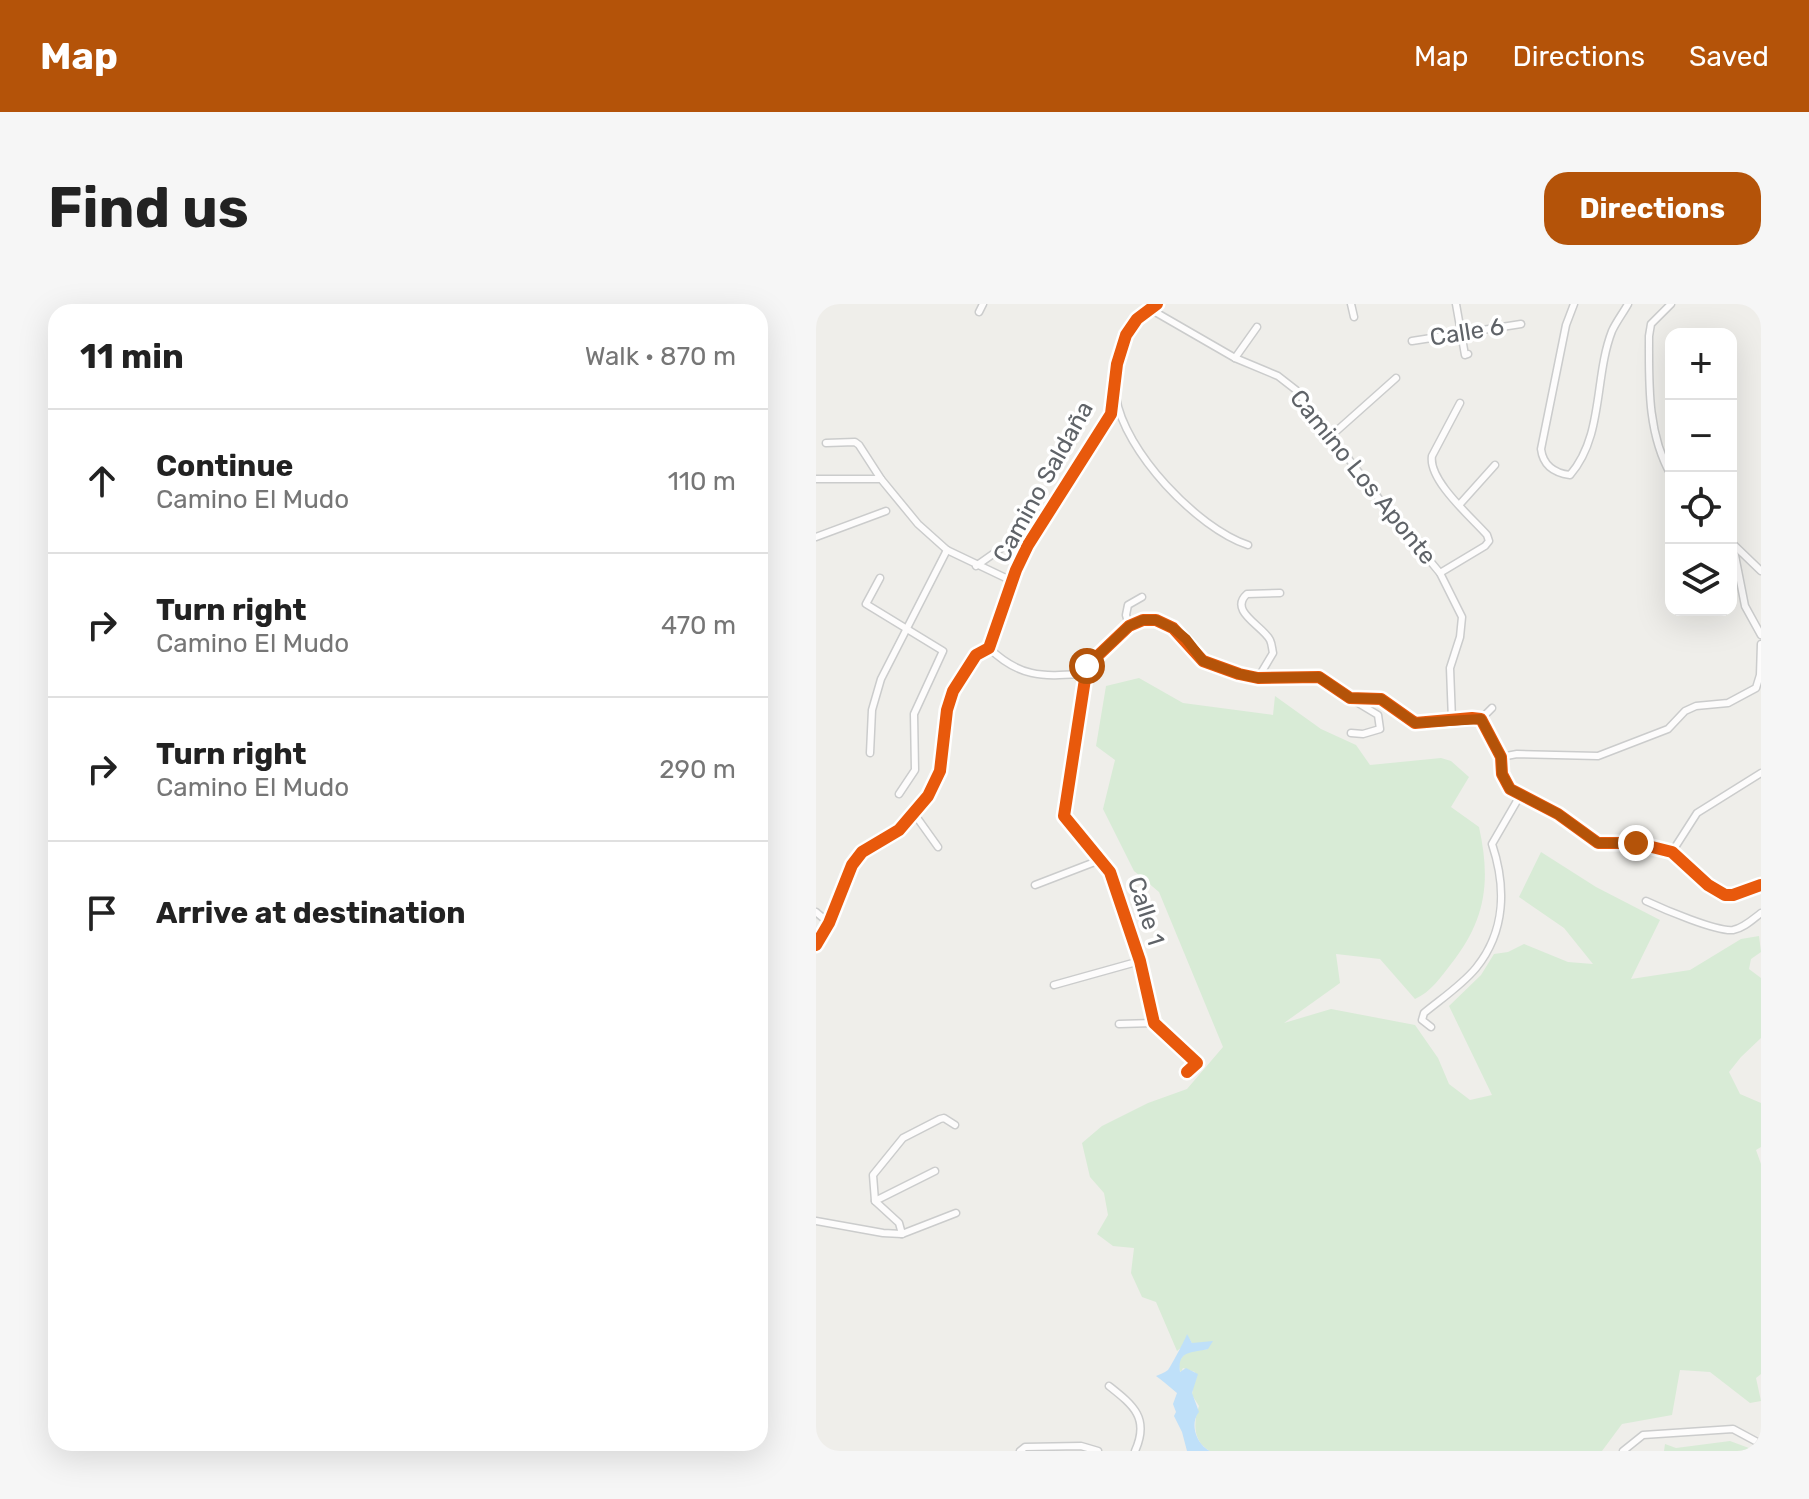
<!DOCTYPE html>
<meta charset="utf-8">
<style>
body{margin:0;font-family:Rubik,sans-serif;background:#f6f6f6;color:#222}
.controls{position:absolute;right:24px;top:24px;display:grid;overflow:hidden;border-radius:16px;box-shadow:0 8px 32px #0002}
.controls button{width:72px;height:72px;display:grid;place-items:center;padding:0;border:0;border-bottom:2px solid #e0e0e0;background:#fff;color:#222;font:40px sans-serif}
.stop{position:absolute;width:24px;height:24px;margin:-18px;border:6px solid #b45309;border-radius:50%;background:#fff}
.stop.end{background:#b45309;border-color:#fff;box-shadow:0 2px 8px #0008}
.list{margin:0;padding:0;list-style:none}
h2{display:flex;justify-content:space-between;align-items:center;height:104px;margin:0;padding:0 32px;font-size:34px}
h2 small{font-size:26px;font-weight:400;color:#767676}
.list li{display:grid;grid-template-columns:52px 1fr auto;gap:24px;align-items:center;box-sizing:border-box;height:144px;padding:0 32px;border-top:2px solid #e0e0e0}
.list b{display:block;font-size:30px;white-space:nowrap}
.list p{margin:0;font-size:26px;white-space:nowrap;color:#767676}
.list em{font-size:26px;font-style:normal;color:#767676}
.icon{flex:none;width:44px;height:44px;fill:none;stroke:currentColor;stroke-width:2;stroke-linecap:round;stroke-linejoin:round}
.map{position:relative;flex:none;width:945px;height:1147px;overflow:hidden;border-radius:24px}
header{display:flex;align-items:center;gap:48px;box-sizing:border-box;height:112px;padding:0 40px;background:#b45309;color:#fff}
header strong{font-size:38px}
nav{display:flex;gap:44px;margin-inline-start:auto;font-size:28px}
.intro{display:flex;align-items:center;justify-content:space-between;box-sizing:border-box;height:192px;padding:0 48px}
h1{margin:0;font-size:56px}
.button{padding:20px 36px;border-radius:24px;background:#b45309;color:#fff;font-size:28px;font-weight:700}
main{display:flex;gap:48px;padding:0 48px}
aside{flex:1;background:#fff;border-radius:24px;box-shadow:0 8px 32px #0002}
.map>svg:first-child{display:block}
</style>
<header>
<strong>Map</strong>
<nav><a>Map</a><a>Directions</a><a>Saved</a></nav>
</header>
<div class="intro"><h1>Find us</h1><a class="button">Directions</a></div>
<main>
<aside>
<h2>11 min<small>Walk · 870 m</small></h2>
<ul class="list">
<li><svg class="icon" aria-label="ahead" viewBox="0 0 24 24"><path d="M12 20V5M6 11l6-6 6 6"/></svg><div><b>Continue</b><p>Camino El Mudo</p></div><em>110 m</em></li>
<li><svg class="icon" aria-label="right" viewBox="0 0 24 24"><path d="M7 20v-9h11M14 6l5 5-5 5"/></svg><div><b>Turn right</b><p>Camino El Mudo</p></div><em>470 m</em></li>
<li><svg class="icon" aria-label="right" viewBox="0 0 24 24"><path d="M7 20v-9h11M14 6l5 5-5 5"/></svg><div><b>Turn right</b><p>Camino El Mudo</p></div><em>290 m</em></li>
<li><svg class="icon" aria-label="arrive" viewBox="0 0 24 24"><path d="M6 21V4h12l-3 4 3 4H6"/></svg><div><b>Arrive at destination</b></div></li>
</ul>
</aside>
<div class="map">
<svg width="945" height="1147" viewBox="0 0 945 1147">
<rect width="100%" height="100%" fill="#efeeea"/>
<!-- green -->
<g fill="#d8ebd6">
<path d="M323,374l44,25 90,12 2,-19 46,33 35,16 14,20 71,-7 10,3 18,16 -18,30 28,20c12,54 7,93 -28,137 -11,14 -19,27 -36,35l-35,-40 -44,-5 4,29 -56,40 47,-14 84,16 23,33 11,26 21,16 22,-5 -43,-89 32,-31 13,-21 14,-2 16,-8 44,18 25,2 -29,-36 -45,-31 22,-45 55,35 64,33 -29,59 59,-9 51,-31 18,-3 2,16 -10,7 -2,10 12,9v60l-20,19 -12,15 11,22 21,9v44l-5,3 5,14v210l-5,4 5,23 -11,2 -40,-31 -30,-2 -8,45 -50,9 -20,27h-392c-17,-9 -17,-28 -11,-45l-7,-11 3,-23 -12,-4 -2,4c-5,-7 0,-15 6,-20l21,-3 -3,-6h-13l-5,-8 -3,10 -7,6 -21,-49 -14,-5 -11,-24 3,-25 -21,-2 -16,-12 11,-19 -4,-22 -14,-16 -8,-34 20,-17 46,-23 39,-14 36,-42 -64,-155 -25,-21 -31,-62 12,-49 -19,-14 10,-60z"/>
<path d="M914,1137l27,10h-93l1,-7 11,4z"/>
</g>
<!-- water -->
<path fill="#bfe0f9" d="M371,1030l5,9 21,-2 -5,8c-16,4 -31,1 -28,23l6,-4 12,6 -6,19 7,19c-10,12 -2,33 11,39h-23l-5,-19 -8,-16 2,-4 -3,-8 4,-11c-7,-6 -13,-11 -21,-17 4,-2 8,-3 12,-6 2,-2 18,-32 19,-36z"/>
<g fill="none" stroke-linecap="round" stroke-linejoin="round">
<!-- street casing -->
<g stroke="#cbcccc" stroke-width="9">
<g id="street">
<path d="M535,0l3,13"/>
<path d="M640,0l9,51 3,-1"/>
<path d="M758,0l-8,21 -25,124c2,16 13,24 29,26 34,-39 24,-98 42,-144 4,-9 11,-18 16,-27"/>
<path d="M334,5l85,49 43,18 18,14 87,114 57,69 22,44 -2,20 -10,31 2,52"/>
<path d="M163,8l4,-8"/>
<path d="M596,37l109,-17"/>
<path d="M419,54l22,-31"/>
<path d="M300,93c8,54 81,131 132,148"/>
<path d="M516,131l64,-57"/>
<path d="M10,139l29,-1 4,3 22,34"/>
<path d="M855,171c-24,-42 -22,-92 -22,-139l2,-12 20,-20"/>
<path d="M0,175h65l37,45 29,26 65,31"/>
<path d="M644,200l35,-39"/>
<path d="M0,233l70,-26"/>
<path d="M917,241l12,61 16,29"/>
<path d="M918,241l27,26"/>
<path d="M160,262l54,-38"/>
<path d="M624,269l45,-27 4,-5 -2,-6c-16,-18 -59,-55 -55,-79l28,-53"/>
<path d="M64,274l-14,26 77,47 -29,63 1,56 -16,24"/>
<path d="M313,322l-3,-11 2,-10 14,-8"/>
<path d="M173,344c32,31 55,28 97,26"/>
<path d="M442,374l15,-25c-1,-4 -1,-9 -3,-13 -7,-14 -42,-29 -23,-46l33,-1"/>
<path d="M665,415l11,-11"/>
<path d="M535,429l12,1 17,-5 -2,-14 -25,-15"/>
<path d="M54,449l2,-43 9,-31 66,-129"/>
<path d="M685,453l16,-3 81,2 70,-27 17,-18 11,-5 32,-3 28,-15 4,-13 1,-31"/>
<path d="M97,508l25,35"/>
<path d="M856,548l25,-39 64,-40"/>
<path d="M219,581l65,-25"/>
<path d="M830,597c17,8 71,31 87,29 11,-2 20,-11 28,-17"/>
<path d="M0,608l13,11"/>
<path d="M0,641l13,-22 23,-58 10,-13 37,-22 29,-34 12,-25 7,-61 6,-19 23,-36 13,-7 27,-78 12,-25 83,-131 6,-50 9,-29 11,-16 20,-15"/>
<path d="M238,681l86,-24"/>
<path d="M303,720l35,-1"/>
<path d="M615,723l-9,-7 2,-7c17,-14 38,-28 52,-45 30,-37 30,-82 16,-124l29,-50"/>
<path d="M371,768l10,-9 -43,-40 -14,-62 -30,-89 -46,-56 23,-150 42,-40 14,-6h13l17,8 30,33 36,13 19,4 61,-1 31,21 31,1 34,24 57,-5 9,1 20,38 1,17 8,15 48,25 40,29h38l36,9 36,33 17,10h8l28,-10"/>
<path d="M59,897l60,-30"/>
<path d="M0,917l67,12 19,1 54,-21"/>
<path d="M86,930l-3,-11 -24,-22 -2,-26 30,-37 37,-19 4,-1 11,7"/>
<path d="M293,1082c24,19 41,32 26,65"/>
<path d="M204,1147l5,-4 56,-1 17,5"/>
<path d="M807,1147l20,-16 90,-6 28,15"/>
</g>
</g>
<!-- street -->
<use href="#street" stroke="#fdfcfc" stroke-width="6"/>
<!-- cycleway casing -->
<g stroke="#fff" stroke-width="17">
<g id="cycleway">
<path d="M0,641l13,-22 23,-58 10,-13 37,-22 29,-34 12,-25 7,-61 6,-19 23,-36 13,-7 27,-78 12,-25 83,-131 6,-50 9,-29 11,-16 20,-15"/>
<path d="M371,768l10,-9 -43,-40 -14,-62 -30,-89 -46,-56 23,-150 42,-40 14,-6h13l17,8 30,33 36,13 19,4 61,-1 31,21 31,1 34,24 57,-5 9,1 20,38 1,17 8,15 48,25 40,29h38l36,9 36,33 17,10h8l28,-10"/>
</g>
</g>
<!-- cycleway -->
<use href="#cycleway" stroke="#e8590c" stroke-width="12"/>
</g>
<g fill="none" stroke-linecap="round" stroke-linejoin="round">
<!-- route -->
<path stroke="#b45309" stroke-width="10" d="M271,362l42,-40 14,-6h13l17,8 13,11 17,22 36,13 19,4 61,-1 31,21 31,1 34,24 66,-4 20,38 1,17 8,15 48,25 40,29h38"/>
</g>
<g text-anchor="middle" stroke-width="7" stroke-linejoin="round" paint-order="stroke">
<!-- street labels -->
<g font-size="24" fill="#5f6368" stroke="#fff">
<text transform="translate(651 28) rotate(-9)" y="8">Calle 6</text>
<text transform="translate(547 173) rotate(51)" y="8">Camino Los Aponte</text>
<text transform="translate(227 178) rotate(-61)" y="8">Camino Saldaña</text>
<text transform="translate(330 607) rotate(72)" y="8">Calle 1</text>
</g>
</g>
</svg>
<div class="controls">
<button>+</button>
<button>−</button>
<button><svg class="icon" aria-label="locate" viewBox="0 0 24 24"><circle cx="12" cy="12" r="6"/><path d="M12 2v4M12 18v4M2 12h4M18 12h4"/></svg></button>
<button><svg class="icon" aria-label="layers" viewBox="0 0 24 24"><path d="M12 4l9 5-9 5-9-5zM3 14l9 5 9-5"/></svg></button>
</div>
<div class="stop" style="left:271px;top:362px"></div>
<div class="stop end" style="left:820px;top:539px"></div>
</div>
</main>
